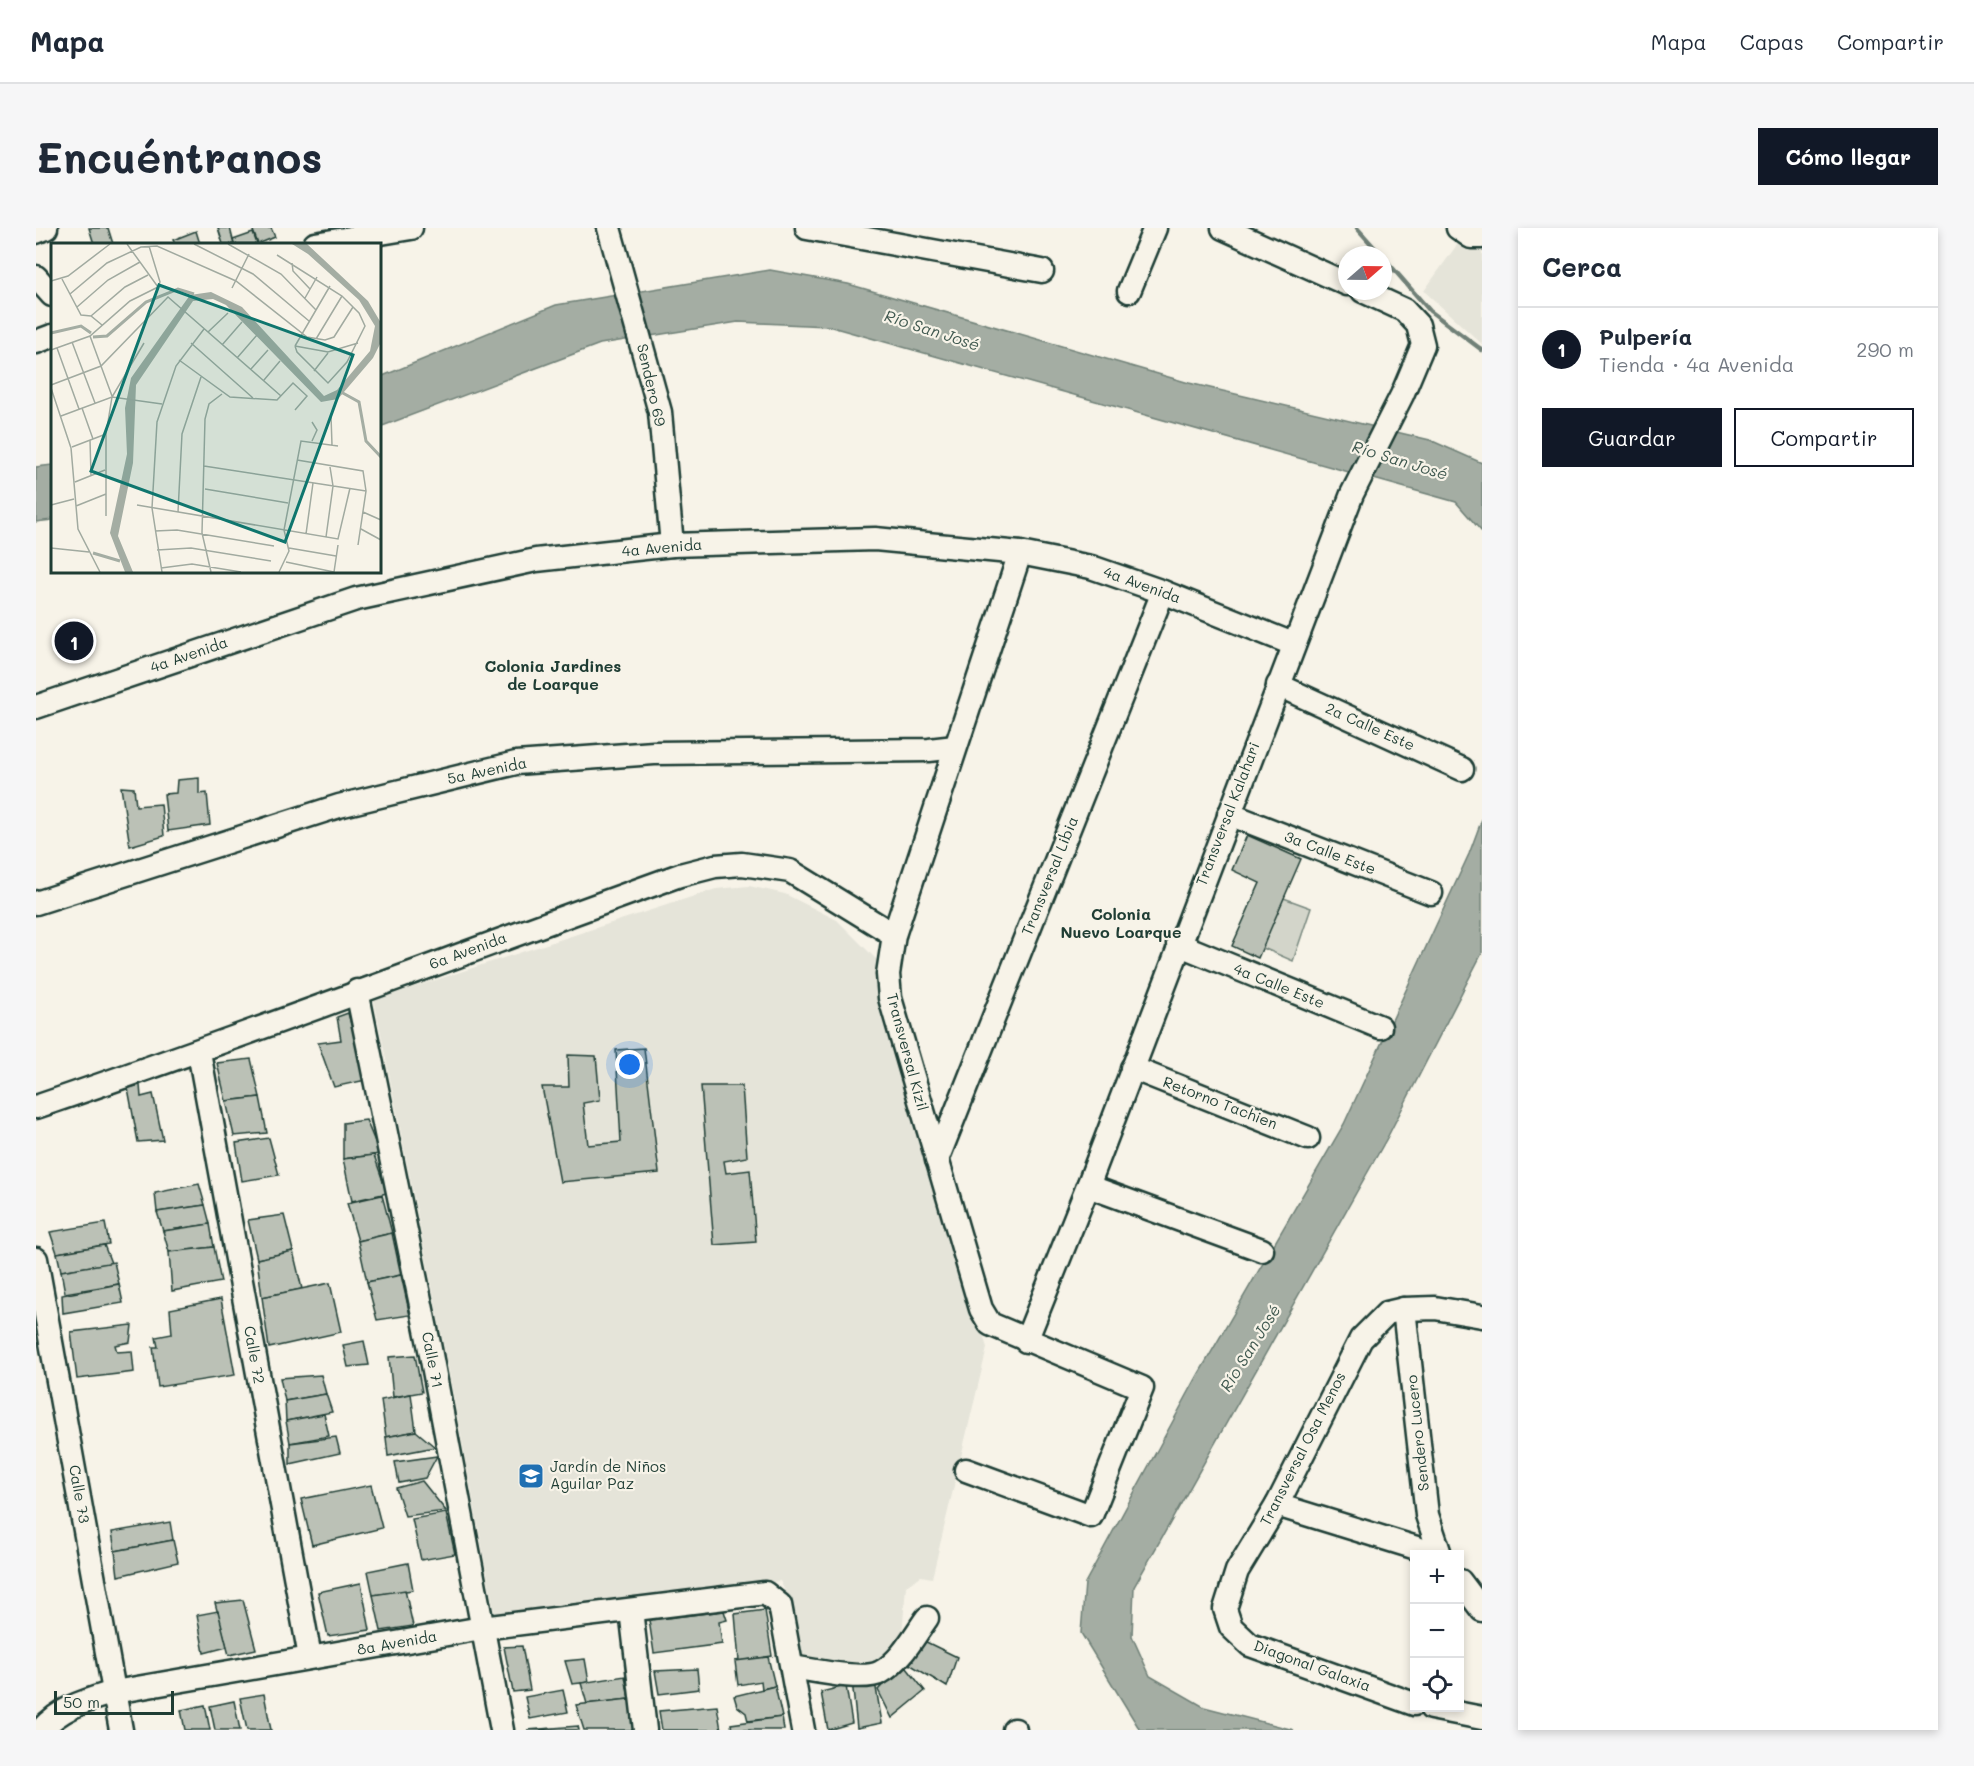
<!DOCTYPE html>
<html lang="es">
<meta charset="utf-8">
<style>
body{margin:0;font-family:Mali,sans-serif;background:#f6f6f7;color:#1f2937}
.controls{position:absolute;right:18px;bottom:18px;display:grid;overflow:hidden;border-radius:0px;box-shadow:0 3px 9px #0003}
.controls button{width:54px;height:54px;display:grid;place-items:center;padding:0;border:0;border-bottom:2px solid #e0e1e3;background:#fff;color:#1f2937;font:30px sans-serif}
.compass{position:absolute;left:1302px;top:18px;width:54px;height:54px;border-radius:50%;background:#fff;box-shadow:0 3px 9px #0003;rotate:70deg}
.scale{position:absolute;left:18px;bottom:15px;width:120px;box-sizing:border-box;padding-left:6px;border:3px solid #1f3d34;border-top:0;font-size:16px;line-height:21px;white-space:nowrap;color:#1f3d34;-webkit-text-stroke:4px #f7f3e8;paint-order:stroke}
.you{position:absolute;left:594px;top:837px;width:21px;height:21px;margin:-15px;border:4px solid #fff;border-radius:50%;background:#1a73e8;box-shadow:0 0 0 9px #1a73e833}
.badge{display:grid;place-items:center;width:39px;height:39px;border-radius:50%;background:#111827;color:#fff;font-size:20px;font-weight:700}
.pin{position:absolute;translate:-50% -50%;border:3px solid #fff;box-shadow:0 2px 6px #0006}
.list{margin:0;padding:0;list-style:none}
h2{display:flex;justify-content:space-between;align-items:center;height:78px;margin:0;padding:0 24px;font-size:26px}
h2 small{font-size:20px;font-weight:400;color:#747a83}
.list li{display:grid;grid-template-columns:39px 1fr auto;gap:18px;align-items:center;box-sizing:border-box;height:84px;padding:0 24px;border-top:2px solid #e0e1e3}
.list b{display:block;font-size:22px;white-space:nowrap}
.list p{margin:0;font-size:20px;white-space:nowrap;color:#747a83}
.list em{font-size:20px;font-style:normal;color:#747a83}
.actions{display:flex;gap:12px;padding:18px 24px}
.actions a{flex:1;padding:14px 0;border:2px solid #111827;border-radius:0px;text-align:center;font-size:21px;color:#111827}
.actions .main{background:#111827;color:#fff}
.icon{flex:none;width:33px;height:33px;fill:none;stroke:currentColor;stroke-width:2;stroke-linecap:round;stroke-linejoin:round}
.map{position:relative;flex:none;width:1446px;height:1502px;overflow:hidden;border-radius:0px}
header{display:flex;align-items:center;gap:36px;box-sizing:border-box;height:84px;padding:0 30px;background:#fff;border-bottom:2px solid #e0e1e3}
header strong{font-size:28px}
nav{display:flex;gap:33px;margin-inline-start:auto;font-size:21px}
.intro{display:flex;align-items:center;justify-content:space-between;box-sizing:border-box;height:144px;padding:0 36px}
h1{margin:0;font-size:42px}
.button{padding:15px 27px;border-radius:0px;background:#111827;color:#fff;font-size:21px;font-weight:700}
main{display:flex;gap:36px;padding:0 36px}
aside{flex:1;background:#fff;border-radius:0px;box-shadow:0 3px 9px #0003}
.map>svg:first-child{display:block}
</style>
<header>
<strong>Mapa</strong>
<nav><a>Mapa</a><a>Capas</a><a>Compartir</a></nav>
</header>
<div class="intro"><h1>Encuéntranos</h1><a class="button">Cómo llegar</a></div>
<main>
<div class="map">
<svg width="1446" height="1502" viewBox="0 0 1446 1502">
<rect width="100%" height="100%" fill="#f7f3e8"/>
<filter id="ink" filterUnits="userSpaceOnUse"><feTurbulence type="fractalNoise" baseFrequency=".0167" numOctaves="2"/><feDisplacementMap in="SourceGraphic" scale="12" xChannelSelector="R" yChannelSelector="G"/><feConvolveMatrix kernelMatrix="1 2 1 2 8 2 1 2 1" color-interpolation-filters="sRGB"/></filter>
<g filter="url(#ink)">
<!-- built -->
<g fill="#e5e4d9">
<path d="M1423,14l23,3v99l-58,-53z"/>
<path d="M713,658l36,8 52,26 40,40 110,388 -55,230 -11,-2 -15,10 -4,49 -15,25 -20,8 -30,-3 -36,-9 -9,-51 -12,-24 -285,35 -50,-265 -71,-351 342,-111z"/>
</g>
<!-- green -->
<path fill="#d3d5ca" stroke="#79897f" stroke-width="1.5" d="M1245,669l30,11 -18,53 -30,-13z"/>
<!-- water -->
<g fill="#a4ada3" stroke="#6f8077" stroke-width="1.5">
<path d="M734,42l78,14 341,99 241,57 52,23v69l-26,-30 -628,-176 -90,-4 -138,22 -220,83v-50l176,-72z"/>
<path d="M16,237v55l-16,2v-55z"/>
<path d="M1446,591v134l-95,185 -253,449 -2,49 18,40 54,31 90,23h-154l-59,-97 4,-50 113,-208 146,-251 125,-270z"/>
</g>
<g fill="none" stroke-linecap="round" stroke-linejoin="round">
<!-- stream -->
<g stroke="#6f8077" stroke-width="4.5">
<path d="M1321,0l24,27"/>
<path d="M1347,29l47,54 52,39"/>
</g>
</g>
<!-- building -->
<g fill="#bbc1b6" stroke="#1f3d34" stroke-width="1.5">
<path d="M53,0h19l5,16h-19z"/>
<path d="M182,0h12l4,16h-11z"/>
<path d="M216,0h19l4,9 -17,7z"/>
<path d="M160,3l4,13h-25l-2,-4z"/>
<path d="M217,5l4,11h-23l-1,-4z"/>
<path d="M163,550v16l8,-1 3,32 -42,6 -4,-37 12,-1 1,-13z"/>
<path d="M85,559l13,1 2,18 25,-2 3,32 -34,10z"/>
<path d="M1211,607l54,24 -43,99 -26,-12 28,-63 -28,-13z"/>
<path d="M312,785l18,67 -32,7 -16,-44 23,-3 -4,-23z"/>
<path d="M608,820l15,125 -99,9 -18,-95h27l-1,-32 28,1 4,44 -17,3 5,42 33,-3 -5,-92z"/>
<path d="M215,831l9,38 -34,4 -9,-38z"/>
<path d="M104,857l1,12 12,-3 10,46 -25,2 -10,-54z"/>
<path d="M665,858h41l5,71 -23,4 2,12 24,-3 6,72 -42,3z"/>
<path d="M224,869l7,36 -33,3 -8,-35z"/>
<path d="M330,892l14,34 -37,5v-36z"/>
<path d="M233,910l10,37 -37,6 -6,-38z"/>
<path d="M338,927l13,38 -35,8 -9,-42z"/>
<path d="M163,956l6,21 -48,7 -2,-19z"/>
<path d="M346,967l10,38 -34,8 -11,-38z"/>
<path d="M169,977l5,19 -47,7 -6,-19z"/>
<path d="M248,987l9,36 -36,8 -9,-39z"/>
<path d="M69,995l4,21 -52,9 -7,-21z"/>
<path d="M174,996l4,23 -45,5 -6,-21z"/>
<path d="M356,1005l9,42 -34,7 -9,-41z"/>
<path d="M68,1017l7,18 -50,8 -4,-18z"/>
<path d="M178,1019l7,35 -49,9 -3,-39z"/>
<path d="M257,1023l9,38 -40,8 -5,-38z"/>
<path d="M78,1034l5,22 -54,9 -4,-22z"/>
<path d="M365,1047l9,40 -33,5 -10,-38z"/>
<path d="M294,1055l11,49 -72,16 -7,-51z"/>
<path d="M83,1056l4,19 -60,10 -1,-18z"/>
<path d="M185,1071l14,76 -77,12 -5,-40h5l-2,-10 16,-3 -2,-25z"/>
<path d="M96,1097l-2,17 -15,3 2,7 15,-1 2,21 -57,7 -6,-47z"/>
<path d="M328,1113l5,24 -21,2 -5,-22z"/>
<path d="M379,1127l7,37 -29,5 -4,-40z"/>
<path d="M285,1147l5,19 -41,7 -5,-23z"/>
<path d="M290,1166l6,18 -46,9 -1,-20z"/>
<path d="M375,1166l5,37 -30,6 -5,-37z"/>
<path d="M288,1186l5,22 -39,7 -4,-22z"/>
<path d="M380,1203l19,16 -47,9 -2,-19z"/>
<path d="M300,1209l4,16 -50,11v-21z"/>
<path d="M401,1228l-12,22 -26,5 -4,-21z"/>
<path d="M386,1253l24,30 -41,5 -9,-28z"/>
<path d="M335,1257l11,43 -70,17 -11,-46z"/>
<path d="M410,1285l9,41 -34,6 -9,-41z"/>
<path d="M134,1294l3,18 -58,11 -3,-19z"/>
<path d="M137,1312l5,22 -60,14 -3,-25z"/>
<path d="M372,1335l5,27 -40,5 -5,-24z"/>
<path d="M325,1355l9,47 -42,6 -10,-44z"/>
<path d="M369,1362l8,36 -32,5 -8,-36z"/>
<path d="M207,1372l13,49 -27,6 -14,-52z"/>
<path d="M729,1382l7,46 -33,5 -4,-47z"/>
<path d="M182,1383l9,36 -23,6 -7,-38z"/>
<path d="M688,1383l3,9 -8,2 3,22 -68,9 -5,-33z"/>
<path d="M882,1410l39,19 -10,30 -41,-25z"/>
<path d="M486,1418l8,44 -17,2 -9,-45z"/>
<path d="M732,1429l7,29 -13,3 -1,-8 -23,4 -3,-24z"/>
<path d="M549,1431l4,23 -17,2 -7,-23z"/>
<path d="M867,1435l22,28 -33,27 -14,-28z"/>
<path d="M661,1441l2,20 -40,5 -4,-23z"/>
<path d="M589,1448l4,23 -42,5 -6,-21z"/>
<path d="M816,1452l23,2 7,41 -25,5z"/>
<path d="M739,1458l7,31 -34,4 -2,-8 -9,-7 -3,-10z"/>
<path d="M810,1458l6,37 -24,7 -7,-38z"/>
<path d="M527,1462l5,22 -38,7 -5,-22z"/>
<path d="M228,1466l7,36h-24l-7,-32z"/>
<path d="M593,1471l7,31h-52l-8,-25z"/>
<path d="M198,1473l6,29h-25l-5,-24z"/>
<path d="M169,1477l5,25h-25l-4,-20z"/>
<path d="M681,1478l4,24h-59l-3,-19z"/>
<path d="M746,1489l2,13h-52l-1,-6z"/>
<path d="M542,1498l1,4h-52z"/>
</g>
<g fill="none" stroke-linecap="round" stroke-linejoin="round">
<!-- minor casing -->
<g stroke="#1f3d34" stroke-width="27">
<g id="minor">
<path d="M573,0l51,184 12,133"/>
<path d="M771,0l235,43"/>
<path d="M1187,0l124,56"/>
<path d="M1422,0l13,9h11"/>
<path d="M0,4l10,-4"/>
<path d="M279,16l96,-16"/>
<path d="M0,49l16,18"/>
<path d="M1093,63l26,-63"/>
<path d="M0,114l16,-6"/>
<path d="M1242,457l184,84"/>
<path d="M0,479l320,-108 180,-39 136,-15 203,-6 145,14 71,14 72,25 130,52"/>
<path d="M1193,586l202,79"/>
<path d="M0,675l303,-97 177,-43 138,-10 275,-3 26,-3"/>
<path d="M1142,716l202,83"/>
<path d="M321,763l72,353 73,386"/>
<path d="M163,824l111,605"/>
<path d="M1096,840l176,70"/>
<path d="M0,879c216,-73 429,-155 644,-232l35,-9 27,-2 48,7 104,64"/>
<path d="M901,932l226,-568"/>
<path d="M1052,958l174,64"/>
<path d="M0,1031l85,471"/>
<path d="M1368,1081l23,206 13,39"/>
<path d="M990,1113l62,-155 264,-692 50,-99 21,-50 -5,-20 -14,-15 -41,-19"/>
<path d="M930,1242l125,46 51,-128 -152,-64 -9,-15 -91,-311 -2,-24 6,-39 126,-382"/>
<path d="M1241,1277l159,49"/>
<path d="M1424,1353l22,29"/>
<path d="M595,1382l14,120"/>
<path d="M756,1439c20,3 72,15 89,5 20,-11 33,-36 46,-54"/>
<path d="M1378,1476l-164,-59 -19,-18 -6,-18 12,-38 40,-66 84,-166 26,-26 17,-4 31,-1 47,8"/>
<path d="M1395,1480l51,10"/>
<path d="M5,1502c21,-23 44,-29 73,-38l368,-64 283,-35 15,12 23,125"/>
<path d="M978,1502h1"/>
</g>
</g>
<!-- minor -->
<use href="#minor" stroke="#f7f3e8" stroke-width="22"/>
</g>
</g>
<!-- icons -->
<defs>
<g id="school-square" transform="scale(1.35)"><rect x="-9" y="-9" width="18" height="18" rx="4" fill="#1f6fb2" stroke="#f7f3e8"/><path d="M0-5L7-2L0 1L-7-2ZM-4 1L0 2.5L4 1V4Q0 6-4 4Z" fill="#fff"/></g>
</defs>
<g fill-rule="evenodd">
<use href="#school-square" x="495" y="1248"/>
</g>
<g text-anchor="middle" stroke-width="4.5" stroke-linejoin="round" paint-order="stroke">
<!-- street labels -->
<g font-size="15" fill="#1f3d34" stroke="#f7f3e8">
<text transform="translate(615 157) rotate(77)" y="5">Sendero 69</text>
<text transform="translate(626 320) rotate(-5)" y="5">4a Avenida</text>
<text transform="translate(1106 357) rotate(20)" y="5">4a Avenida</text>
<text transform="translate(153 427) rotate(-19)" y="5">4a Avenida</text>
<text transform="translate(1334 499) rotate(24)" y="5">2a Calle Este</text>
<text transform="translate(451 543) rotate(-12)" y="5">5a Avenida</text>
<text transform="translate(1192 586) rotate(-69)" y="5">Transversal Kalahari</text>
<text transform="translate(1294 625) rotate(21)" y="5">3a Calle Este</text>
<text transform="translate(1014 648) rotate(-68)" y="5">Transversal Libia</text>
<text transform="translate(432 723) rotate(-20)" y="5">6a Avenida</text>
<text transform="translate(1243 758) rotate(22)" y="5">4a Calle Este</text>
<text transform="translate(871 824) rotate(75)" y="5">Transversal Kizil</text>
<text transform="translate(1184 875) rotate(21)" y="5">Retorno Tachien</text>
<text transform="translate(218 1127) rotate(80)" y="5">Calle 72</text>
<text transform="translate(396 1132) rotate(79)" y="5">Calle 71</text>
<text transform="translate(1382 1205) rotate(-96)" y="5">Sendero Lucero</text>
<text transform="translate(1267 1221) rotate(-63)" y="5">Transversal Osa Menos</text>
<text transform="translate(43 1266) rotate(80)" y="5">Calle 73</text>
<text transform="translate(361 1415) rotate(-10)" y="5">8a Avenida</text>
<text transform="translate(1276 1438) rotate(20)" y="5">Diagonal Galaxia</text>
</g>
<!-- poi labels -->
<g font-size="15" fill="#1f3d34" stroke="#f7f3e8" text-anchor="start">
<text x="514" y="1244">Jardín de Niños<tspan x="514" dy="17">Aguilar Paz</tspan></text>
</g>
<!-- water labels -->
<g font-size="16" font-style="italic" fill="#405950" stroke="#f7f3e8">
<text transform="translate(896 102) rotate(18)" y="6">Río San José</text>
<text transform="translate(1364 232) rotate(17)" y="6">Río San José</text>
<text transform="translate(1214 1120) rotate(-58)" y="6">Río San José</text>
</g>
<!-- neighbourhood labels -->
<g font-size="16" font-weight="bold" fill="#1f3d34" stroke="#f7f3e8">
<text x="517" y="444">Colonia Jardines<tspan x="517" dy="18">de Loarque</tspan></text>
<text x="1085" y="692">Colonia<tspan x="1085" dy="18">Nuevo Loarque</tspan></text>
</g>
</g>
<!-- overview -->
<g transform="translate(15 15)">
<rect width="330" height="330" fill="#f7f3e8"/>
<path d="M241,1h15l61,57 13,22v19l-8,16 -35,41 -17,3 -95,-97 -13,-6 -20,2 -57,84 -3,78 -15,73 15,36h-8l-15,-39 17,-79 -2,-46 6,-30 59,-83 21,-3 31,15 82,89 13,-6 33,-39 5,-25 -16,-26 -51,-46z" fill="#a4ada3"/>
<path fill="none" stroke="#a4ada3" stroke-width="3" d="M0,90l30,-7 10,7M42,94l14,-1 39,-34 32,-13 16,5M290,149l18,10 7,39 15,16M42,310l27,8"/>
<path fill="none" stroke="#a1aaa0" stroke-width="1.5" d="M76,1l31,43M143,1l59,30 56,47M177,1l53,30 35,36M98,3l11,36 -2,5M226,12l65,41 17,17 6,13 -18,36 -19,21 -31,-31 -2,-6M241,20l1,8 17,18M11,36l19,36 10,1 11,9M0,38l17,-5 42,-32M181,45l17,-34M19,51l37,-31 34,-16 16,-1 79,35 71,56 18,3 9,-3 19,-30M254,55l12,-21M26,64l31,-27 32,-18M40,73l34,-29 23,-12M157,89l20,-19M39,93l22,60M265,96l26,-43M21,99l23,61M140,100l62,55M171,102l20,-23M244,103l35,-60M244,103l33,6 30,-9M6,105l22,61M0,107l39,-14 40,-35 28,-14M186,115l20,-23M128,117l51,37 47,3 16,-17 14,13 -12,14M200,126l17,-19M263,128l14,-18M213,137l16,-19M0,142l50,-19 67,-69 113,99M0,145l20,60 7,81 22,43M31,165l11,31M10,173l51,-19 50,7M280,173l1,29M261,179l5,8 -5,11M39,197l1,36M21,204l34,-13M246,217l66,11 3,20 -8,54M153,223l162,25M24,239l30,-12M154,246l83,14M0,262l23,-6M86,262l201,34 12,-51M25,263l30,-12M127,269l4,-78 19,-57M312,269l18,8M55,273v-82l6,-37 32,-54M310,286l20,11M104,288l22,-1 97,16M255,291l7,-51M275,294l7,-51 -3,-19M0,305l38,4M238,305l47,8M106,307l34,-2 80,13M235,319l48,10M110,325l31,-4 49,8M111,329l-10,-64 5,-86 19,-56 28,-37M160,329l-9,-39 3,-114 4,-15 13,-10M228,329l10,-21 -5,-21 17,-89 37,5M283,329l4,-27"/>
<path fill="#0f766e" fill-opacity="0.15" stroke="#0f766e" stroke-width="3" d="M108,42l194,70 -68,187 -194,-71z"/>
<rect width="330" height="330" fill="none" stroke="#1f3d34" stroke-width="3"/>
</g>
</svg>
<div class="controls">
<button>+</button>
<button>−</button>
<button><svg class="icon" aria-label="locate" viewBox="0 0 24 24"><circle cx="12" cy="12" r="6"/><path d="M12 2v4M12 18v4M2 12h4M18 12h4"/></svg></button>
</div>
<svg class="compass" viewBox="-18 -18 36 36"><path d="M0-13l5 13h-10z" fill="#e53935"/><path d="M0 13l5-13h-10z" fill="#747a83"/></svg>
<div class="scale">50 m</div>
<div class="you"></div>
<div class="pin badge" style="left:38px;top:413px">1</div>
</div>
<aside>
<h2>Cerca<small></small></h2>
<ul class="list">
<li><span class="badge">1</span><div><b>Pulpería</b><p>Tienda · 4a Avenida</p></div><em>290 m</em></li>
</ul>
<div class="actions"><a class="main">Guardar</a><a>Compartir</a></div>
</aside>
</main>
